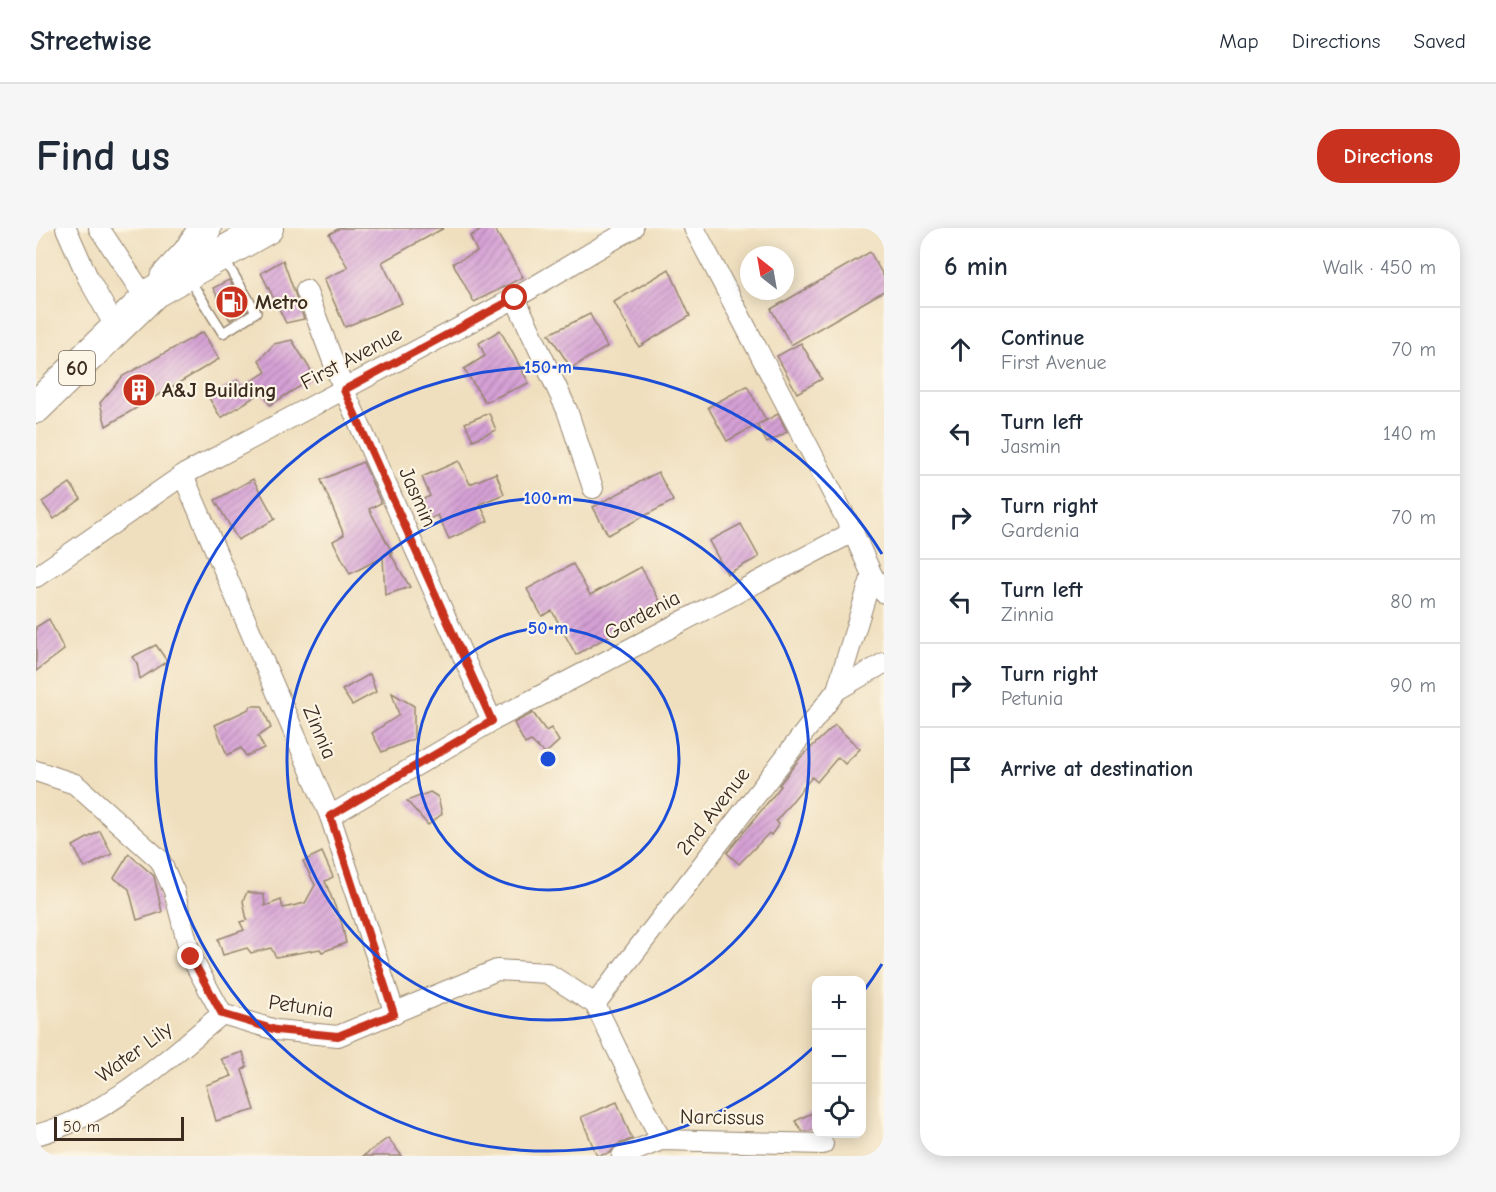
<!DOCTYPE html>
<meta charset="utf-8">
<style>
body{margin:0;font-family:"Comic Neue",sans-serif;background:#f6f6f7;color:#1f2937}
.controls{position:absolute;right:18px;bottom:18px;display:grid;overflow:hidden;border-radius:12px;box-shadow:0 3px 15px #0003}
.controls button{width:54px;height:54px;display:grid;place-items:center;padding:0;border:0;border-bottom:2px solid #e0e1e3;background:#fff;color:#1f2937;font:30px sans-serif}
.compass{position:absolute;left:704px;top:18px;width:54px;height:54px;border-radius:50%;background:#fff;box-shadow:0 3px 15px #0003;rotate:329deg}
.scale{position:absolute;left:18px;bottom:15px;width:130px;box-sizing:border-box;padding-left:6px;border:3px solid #3b2a1e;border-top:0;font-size:16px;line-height:21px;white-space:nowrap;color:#3b2a1e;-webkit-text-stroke:4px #fcf5e5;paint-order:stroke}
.stop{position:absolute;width:18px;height:18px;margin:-14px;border:4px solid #c8321e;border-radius:50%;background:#fff}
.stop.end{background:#c8321e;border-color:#fff;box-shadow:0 2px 6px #0008}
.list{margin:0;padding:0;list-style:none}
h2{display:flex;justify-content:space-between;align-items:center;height:78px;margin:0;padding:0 24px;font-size:26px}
h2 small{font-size:20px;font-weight:400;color:#747a83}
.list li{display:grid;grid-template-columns:39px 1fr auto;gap:18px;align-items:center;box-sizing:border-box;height:84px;padding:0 24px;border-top:2px solid #e0e1e3}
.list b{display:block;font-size:22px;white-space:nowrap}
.list p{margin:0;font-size:20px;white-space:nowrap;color:#747a83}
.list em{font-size:20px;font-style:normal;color:#747a83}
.icon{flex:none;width:33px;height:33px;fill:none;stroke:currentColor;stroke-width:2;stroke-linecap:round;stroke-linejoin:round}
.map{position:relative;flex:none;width:848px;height:928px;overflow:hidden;border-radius:24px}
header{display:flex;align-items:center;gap:36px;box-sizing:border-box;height:84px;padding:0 30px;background:#fff;border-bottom:2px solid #e0e1e3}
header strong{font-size:28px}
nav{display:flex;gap:33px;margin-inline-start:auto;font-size:21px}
.intro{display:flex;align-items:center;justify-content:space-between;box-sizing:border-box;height:144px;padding:0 36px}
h1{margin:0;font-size:42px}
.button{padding:15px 27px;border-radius:24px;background:#c8321e;color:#fff;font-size:21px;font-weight:700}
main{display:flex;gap:36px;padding:0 36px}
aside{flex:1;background:#fff;border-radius:24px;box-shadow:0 3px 15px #0003}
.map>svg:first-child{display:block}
</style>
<header>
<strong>Streetwise</strong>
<nav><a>Map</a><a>Directions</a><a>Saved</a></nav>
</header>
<div class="intro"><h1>Find us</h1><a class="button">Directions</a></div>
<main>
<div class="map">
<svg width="848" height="928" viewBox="0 0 848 928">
<defs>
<pattern id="building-hatch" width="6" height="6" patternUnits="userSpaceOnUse" patternTransform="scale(1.5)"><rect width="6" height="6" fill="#d6a1d6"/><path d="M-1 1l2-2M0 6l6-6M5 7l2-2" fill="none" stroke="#af83ad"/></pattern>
</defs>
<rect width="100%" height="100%" fill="#fcf5e5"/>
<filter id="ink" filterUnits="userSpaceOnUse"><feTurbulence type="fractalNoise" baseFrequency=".0167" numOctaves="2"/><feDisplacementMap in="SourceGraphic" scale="12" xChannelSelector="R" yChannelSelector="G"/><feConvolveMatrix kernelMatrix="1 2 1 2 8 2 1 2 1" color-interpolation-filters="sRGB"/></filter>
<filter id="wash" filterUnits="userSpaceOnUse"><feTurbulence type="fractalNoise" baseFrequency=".008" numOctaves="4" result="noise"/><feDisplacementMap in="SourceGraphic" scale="24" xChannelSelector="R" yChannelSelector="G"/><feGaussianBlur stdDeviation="1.35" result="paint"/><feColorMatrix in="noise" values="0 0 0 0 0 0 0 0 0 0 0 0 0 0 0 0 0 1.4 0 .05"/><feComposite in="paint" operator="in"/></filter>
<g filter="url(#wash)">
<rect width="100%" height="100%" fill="#efdfbe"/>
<g id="blocks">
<!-- building -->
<g fill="url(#building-hatch)">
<path d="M304,0h104l-62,34 20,41 -57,24 -21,-48 24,-11 -19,-34z"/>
<path d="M449,0h9l29,49 -49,25 -21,-39 24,-11 -7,-16z"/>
<path d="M834,24l14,25v14l-93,54 -20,-36z"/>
<path d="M247,32l21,59 -18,4 -25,-50z"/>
<path d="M633,41l21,47 -51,31 -25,-45z"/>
<path d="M193,52l18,30 -17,10 -17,-32z"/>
<path d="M554,86l17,33 -36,21 -22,-34z"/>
<path d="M464,102l29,53 -44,19 -21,-33 21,-13 -6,-13z"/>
<path d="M167,104l16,27 -113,67 -6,-23 23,-27z"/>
<path d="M256,112l23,37 -45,28 -8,-13 -41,26 -12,-20 29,-18 4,7 24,-15 -7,-12 15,-16z"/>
<path d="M765,115l21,36 -25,14 -20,-37z"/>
<path d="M711,158l19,34 -39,21 -19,-34z"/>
<path d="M453,185l7,17 -23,10 -8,-17z"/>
<path d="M742,186l9,18 -20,11 -10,-18z"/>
<path d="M423,233l11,23 26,-11 8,21 -24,10 8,17 -39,18 -11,-24 -8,4 -9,-19 9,-4 -8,-19z"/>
<path d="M327,234l18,41 -12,6 23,43 -2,1 20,34 -25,8 -2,-38 -33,17 -17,-33 11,-6 -23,-55z"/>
<path d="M622,244l15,29 -65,34 -15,-28z"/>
<path d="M217,251l22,40 -37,21 -23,-40z"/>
<path d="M34,255l11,16 -27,20 -12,-17z"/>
<path d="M705,296l18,33 -32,17 -18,-33z"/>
<path d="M537,336l17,31 51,-28 21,38 -86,50 -24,-44 -10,5 -15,-27z"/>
<path d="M13,391l15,31 -28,21v-44z"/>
<path d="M120,417l11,16 -27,18 -3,-16 -5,-6z"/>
<path d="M334,446l6,18 -24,13 -10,-15z"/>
<path d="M356,465l22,13v33l-32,13 -10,-19 27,-18z"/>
<path d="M215,478h11l9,22 -13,8 6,12 -18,8 -5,-8 -14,7 -12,-30 34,-16z"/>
<path d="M497,485l13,18 5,-3 8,13 -14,13 -14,-13 -6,3 -11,-21z"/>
<path d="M799,497l25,24 -15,15 -7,-7 -21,25 -5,-5 -36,44 3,3 -8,11 -2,-2 -30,31 -12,-11 54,-67 -2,-1 22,-28z"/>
<path d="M394,564l8,5 4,17 -14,11 -21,-24z"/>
<path d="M64,603l12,23 -27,14 -12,-22z"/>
<path d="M286,624l11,25 -8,4 17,43 4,19 -24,9 -2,-3 -44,8 -5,-9 -20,5 -4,-5 -24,7 -5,-16 26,-9 -4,-8 7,-2 -4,-19 4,-9 17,3 1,11 16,-6 2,8 22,-5 10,-18 -12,-24z"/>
<path d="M93,626l25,22 8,36 -25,8 -8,-31 -15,-11z"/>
<path d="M207,824l4,15 -5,3 13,40 -39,11 -10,-36 26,-9 -11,-17z"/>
<path d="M581,874l15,37 -15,6 -7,8 -13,3 -16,-39z"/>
<path d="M780,883v19l-14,1 -7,-10z"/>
<path d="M352,910l14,18h-39z"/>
</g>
</g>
</g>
<g filter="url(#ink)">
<use href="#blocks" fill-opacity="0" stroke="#95846e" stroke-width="1.5"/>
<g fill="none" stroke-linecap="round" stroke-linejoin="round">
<!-- service casing -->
<g stroke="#95846e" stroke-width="12">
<path id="service" d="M153,51l34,54 33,-21 -32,-53"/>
</g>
<!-- minor casing -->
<g stroke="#95846e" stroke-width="22">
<g id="minor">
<path d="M30,0l22,50 28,50"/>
<path d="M63,0l47,71"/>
<path d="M658,0l159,304 19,43 12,18"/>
<path d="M270,62l38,100 148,331"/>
<path d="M479,70l52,112 26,78"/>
<path d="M147,247l147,341 65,198"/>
<path d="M0,349l147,-102 332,-177 118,-70"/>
<path d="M801,462l35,-115"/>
<path d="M0,543l39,13 85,76 14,31 17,66 31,57 54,16 62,6 159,-66 50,3 48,31 66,136"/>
<path d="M294,588l162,-95 361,-189"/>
<path d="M559,776l242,-314 47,-27"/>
<path d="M0,907c72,-19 130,-75 186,-121"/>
<path d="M586,928l39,-16 162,4"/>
</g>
</g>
<!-- primary casing -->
<g stroke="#95846e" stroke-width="34">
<g id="primary">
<path d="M130,50l23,-25 16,-25"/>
<path d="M0,179l118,-115 113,-64"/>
</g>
</g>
<!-- service -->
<use href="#service" stroke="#fff" stroke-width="9"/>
<!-- minor -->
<use href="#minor" stroke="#fff" stroke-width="20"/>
<!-- primary -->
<use href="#primary" stroke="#fff" stroke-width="32"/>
</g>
</g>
<g fill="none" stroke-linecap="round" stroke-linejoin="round" filter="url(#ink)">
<!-- route -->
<path stroke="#c8321e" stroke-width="8" d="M155,729l31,57 54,16 62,6 56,-22 -64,-198 162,-95 -148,-331 171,-92"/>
</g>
<!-- distance rings -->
<g fill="none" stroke="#1d4ed8" stroke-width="3">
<circle cx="512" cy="531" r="131"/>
<circle cx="512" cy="531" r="261"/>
<path d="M846 736A392 392 0 0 1 827 764M779 818A392 392 0 1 1 846 326"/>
</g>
<!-- icons -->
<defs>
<g id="fuel-disc" transform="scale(1.725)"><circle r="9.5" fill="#c8321e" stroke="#fcf5e5"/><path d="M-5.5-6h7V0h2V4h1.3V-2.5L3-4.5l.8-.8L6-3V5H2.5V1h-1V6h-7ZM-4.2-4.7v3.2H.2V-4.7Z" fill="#fff"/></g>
<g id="building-disc" transform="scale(1.725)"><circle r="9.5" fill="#c8321e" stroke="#fcf5e5"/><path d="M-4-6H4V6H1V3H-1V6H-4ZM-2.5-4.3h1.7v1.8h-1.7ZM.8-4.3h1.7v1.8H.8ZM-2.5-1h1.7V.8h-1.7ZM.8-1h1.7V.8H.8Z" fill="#fff"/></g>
</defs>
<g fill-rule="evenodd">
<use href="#fuel-disc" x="196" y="74"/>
<use href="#building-disc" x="103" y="162"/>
</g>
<g text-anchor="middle" stroke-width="4.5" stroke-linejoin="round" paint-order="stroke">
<!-- shield labels -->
<rect fill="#fcf5e5" stroke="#75675a" stroke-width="1.5" x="23" y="123" width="36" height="34" rx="4.5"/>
<g font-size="20" font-weight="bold" fill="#3b2a1e">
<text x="41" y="147">60</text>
</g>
<!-- poi labels -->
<g font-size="21" font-weight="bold" fill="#3b2a1e" stroke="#fcf5e5" text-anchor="start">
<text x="219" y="81">Metro</text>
<text x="126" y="169">A&amp;J Building</text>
</g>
<!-- street labels -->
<g font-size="21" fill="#3b2a1e" stroke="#fcf5e5">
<text transform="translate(315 130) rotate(-28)" y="7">First Avenue</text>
<text transform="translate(382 269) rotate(66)" y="7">Jasmin</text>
<text transform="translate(606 387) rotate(-28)" y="7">Gardenia</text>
<text transform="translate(284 504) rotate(67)" y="7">Zinnia</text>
<text transform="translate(677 583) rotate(-52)" y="7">2nd Avenue</text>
<text transform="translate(265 778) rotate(8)" y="7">Petunia</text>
<text transform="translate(98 824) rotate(-36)" y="7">Water Lily</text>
<text transform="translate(686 889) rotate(1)" y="7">Narcissus</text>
</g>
</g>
<circle cx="512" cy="531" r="9" fill="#1d4ed8" stroke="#fcf5e5" stroke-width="3"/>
<g font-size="18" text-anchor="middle" font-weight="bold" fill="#1d4ed8" stroke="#fcf5e5" stroke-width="4.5" stroke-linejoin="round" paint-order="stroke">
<text x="512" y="145">150 m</text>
<text x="512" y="276">100 m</text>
<text x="512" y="406">50 m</text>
</g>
</svg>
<div class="controls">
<button>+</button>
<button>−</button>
<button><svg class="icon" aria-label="locate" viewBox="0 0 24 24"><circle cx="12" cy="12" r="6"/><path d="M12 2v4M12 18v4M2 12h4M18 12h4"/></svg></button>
</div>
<svg class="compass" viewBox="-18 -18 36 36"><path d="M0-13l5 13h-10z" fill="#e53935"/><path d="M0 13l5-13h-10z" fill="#747a83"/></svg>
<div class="scale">50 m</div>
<div class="stop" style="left:479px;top:70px"></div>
<div class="stop end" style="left:155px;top:729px"></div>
</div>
<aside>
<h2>6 min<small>Walk · 450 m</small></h2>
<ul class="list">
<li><svg class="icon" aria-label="ahead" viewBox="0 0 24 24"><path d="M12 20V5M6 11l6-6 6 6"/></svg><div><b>Continue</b><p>First Avenue</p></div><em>70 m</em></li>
<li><svg class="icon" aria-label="left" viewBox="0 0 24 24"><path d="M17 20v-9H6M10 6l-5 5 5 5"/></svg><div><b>Turn left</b><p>Jasmin</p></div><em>140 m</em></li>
<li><svg class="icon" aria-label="right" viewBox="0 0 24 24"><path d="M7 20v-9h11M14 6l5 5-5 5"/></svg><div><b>Turn right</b><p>Gardenia</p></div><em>70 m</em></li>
<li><svg class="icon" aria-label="left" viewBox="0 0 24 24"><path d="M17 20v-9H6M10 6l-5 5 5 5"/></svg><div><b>Turn left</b><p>Zinnia</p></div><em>80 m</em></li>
<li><svg class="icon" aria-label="right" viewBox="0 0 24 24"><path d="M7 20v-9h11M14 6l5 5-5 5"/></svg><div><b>Turn right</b><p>Petunia</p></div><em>90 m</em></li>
<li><svg class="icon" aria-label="arrive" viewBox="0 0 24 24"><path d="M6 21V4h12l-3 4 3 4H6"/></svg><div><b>Arrive at destination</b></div></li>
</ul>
</aside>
</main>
